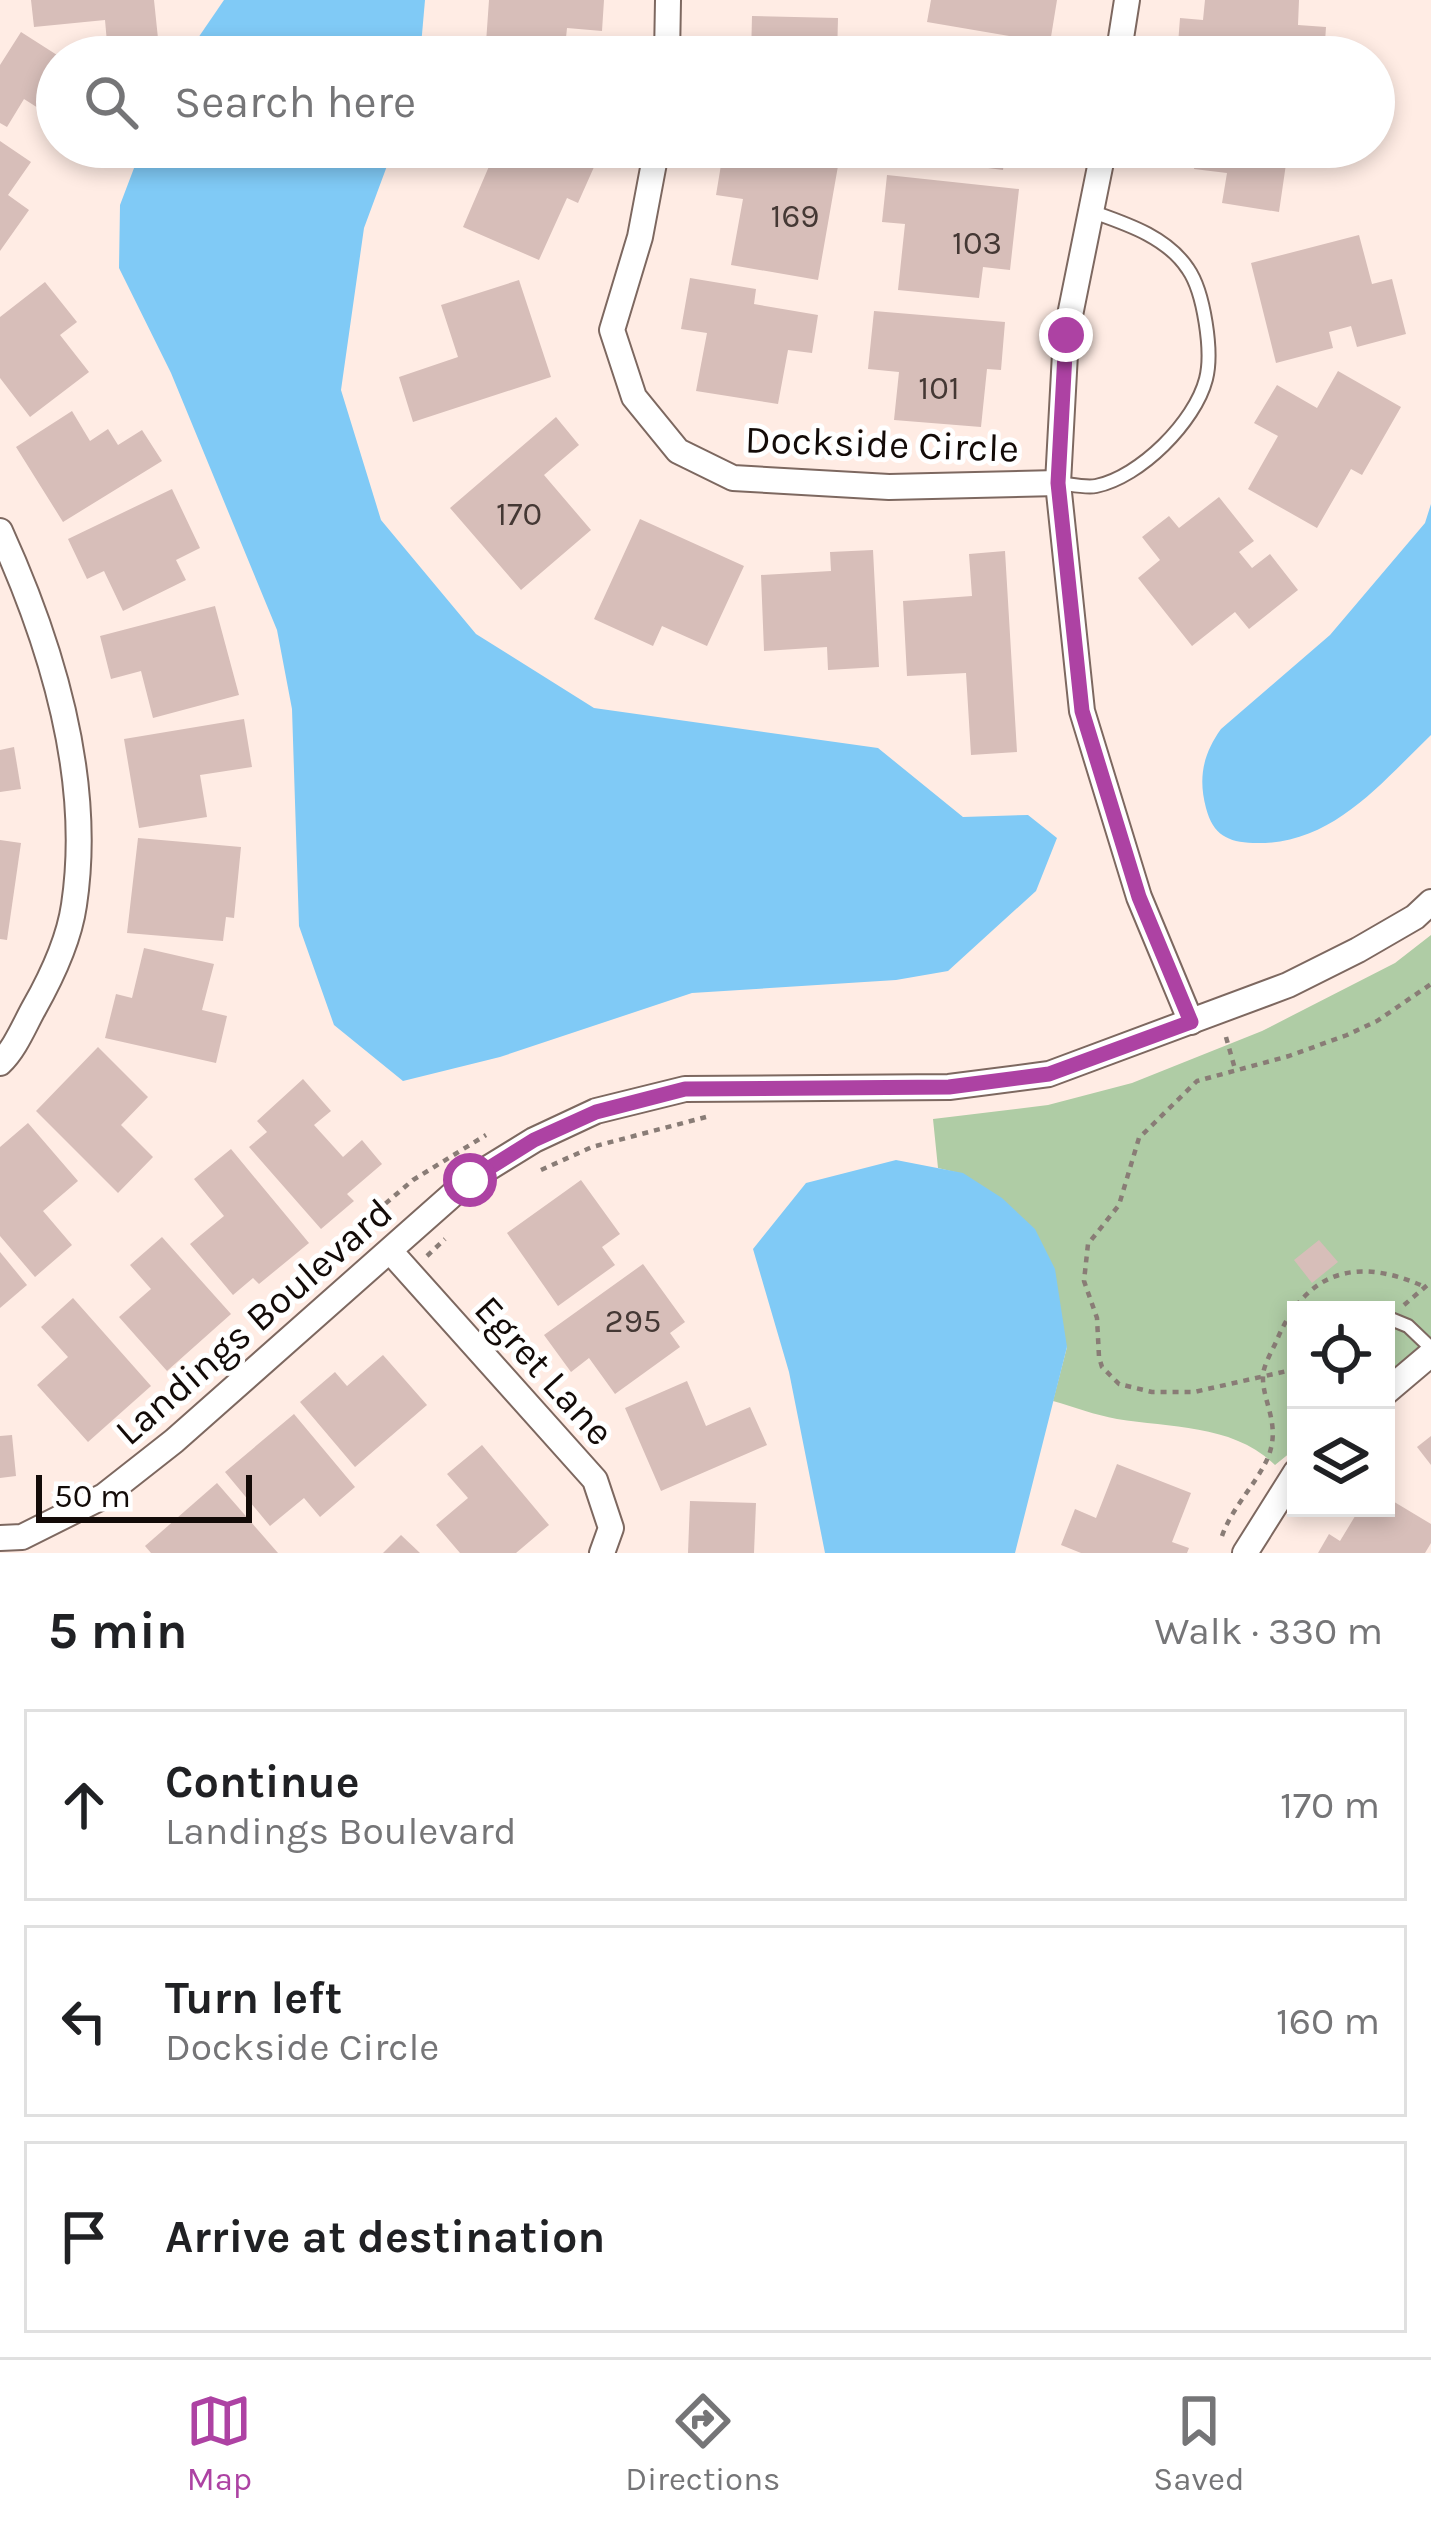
<!DOCTYPE html>
<meta charset="utf-8">
<style>
body{margin:0;font-family:Karla,sans-serif;background:#f6f6f6;color:#202124}
.controls{position:absolute;right:36px;bottom:36px;display:grid;overflow:hidden;border-radius:0px;box-shadow:0 6px 18px #0003}
.controls button{width:108px;height:108px;display:grid;place-items:center;padding:0;border:0;border-bottom:3px solid #e0e0e0;background:#fff;color:#202124;font:60px sans-serif}
.scale{position:absolute;left:36px;bottom:30px;width:216px;box-sizing:border-box;padding-left:12px;border:6px solid #130b08;border-top:0;font-size:33px;line-height:42px;white-space:nowrap;color:#130b08;-webkit-text-stroke:9px #fff;paint-order:stroke}
.stop{position:absolute;width:36px;height:36px;margin:-27px;border:9px solid #ad42a3;border-radius:50%;background:#fff}
.stop.end{background:#ad42a3;border-color:#fff;box-shadow:0 3px 12px #0008}
.list{margin:0;padding:0;list-style:none}
h2{display:flex;justify-content:space-between;align-items:center;height:156px;margin:0;padding:0 48px;font-size:51px}
h2 small{font-size:39px;font-weight:400;color:#757577}
.list li{display:grid;grid-template-columns:78px 1fr auto;gap:36px;align-items:center;box-sizing:border-box;height:192px;margin:0 24px 24px;padding:0 24px;border:3px solid #e0e0e0;border-radius:0px}
.list b{display:block;font-size:45px;white-space:nowrap}
.list p{margin:0;font-size:39px;white-space:nowrap;color:#757577}
.list em{font-size:39px;font-style:normal;color:#757577}
.icon{flex:none;width:66px;height:66px;fill:none;stroke:currentColor;stroke-width:2;stroke-linecap:round;stroke-linejoin:round}
.map{position:relative;flex:none;width:1431px;height:1553px;overflow:hidden}
.search{position:absolute;background:#fff;box-shadow:0 6px 18px #0003;left:36px;right:36px;top:36px;height:132px;display:flex;align-items:center;gap:30px;box-sizing:border-box;padding:0 42px;border-radius:66px;color:#757577;font-size:45px}
.sheet{height:804px;background:#fff}
nav{display:flex;justify-content:space-around;align-items:center;box-sizing:border-box;height:168px;border-top:3px solid #e0e0e0;background:#fff;font-size:33px;color:#757577}
nav a{display:grid;justify-items:center;gap:6px}
nav .on{color:#ad42a3}
.map>svg:first-child{display:block}
</style>
<div class="map">
<svg width="1431" height="1553" viewBox="0 0 1431 1553">
<rect width="100%" height="100%" fill="#ffece4"/>
<!-- green -->
<path fill="#afcca5" d="M1431,935v402l-45,37v-64h-90v138l-21,17c-42,-41 -104,-37 -158,-46 -22,-4 -43,-12 -64,-18l14,-54 -104,-173 -25,-6 -5,-49 115,-14 84,-22 130,-52 133,-68z"/>
<!-- water -->
<g fill="#80caf6">
<path d="M224,0h201l-5,57h-235z"/>
<path d="M142,147h252l-30,81 -23,162 40,130 95,114 118,74 284,40 85,69 65,-2 29,23 -21,53 -88,80 -52,9 -204,13 -192,64 -97,24 -69,-56 -35,-99 -7,-217 -15,-79 -106,-257 -52,-105 1,-63z"/>
<path d="M1431,504v231c-52,50 -100,111 -178,108 -25,-1 -40,-8 -47,-35 -8,-30 -3,-54 15,-79l109,-94 95,-112z"/>
<path d="M896,1160l67,13 39,25 33,31 20,40 12,78 -52,206h-190l-36,-181 -36,-123 53,-66z"/>
</g>
<!-- building -->
<g fill="#d7beb9">
<path d="M31,0h123l5,48 -51,6 -3,-34 -71,7z"/>
<path d="M489,0h115l-2,31 -35,-3 -3,29h-79z"/>
<path d="M931,0h126l-7,43 -123,-21z"/>
<path d="M1205,0h94l-1,25 28,2 -2,30h-147l3,-39 23,2z"/>
<path d="M752,16l86,2 -1,39h-86z"/>
<path d="M21,32l36,23v65l-33,-21 -17,28 -7,-4v-58z"/>
<path d="M0,141l31,21 -23,33 21,15 -29,41z"/>
<path d="M58,147h32l-9,14z"/>
<path d="M472,147h101l25,11 -20,45 -11,-5 -28,62 -76,-33 27,-63 -21,-9z"/>
<path d="M724,147l114,19 -20,114 -87,-15 12,-66 -27,-4z"/>
<path d="M915,147h91l-3,23 -90,-12z"/>
<path d="M1198,147h113l-4,21 -21,-4 -7,48 -57,-9 5,-30 -33,-4z"/>
<path d="M887,175l132,14 -9,81 -27,-3 -4,31 -81,-8 7,-66 -23,-2z"/>
<path d="M1359,235l13,49 20,-5 14,55 -49,13 -6,-21 -22,6 4,16 -57,15 -25,-100z"/>
<path d="M690,278l66,11 -2,15 64,11 -6,38 -24,-3 -10,54 -82,-13 11,-58 -26,-4z"/>
<path d="M519,280l32,97 -138,45 -14,-45 59,-20 -17,-52z"/>
<path d="M45,282l32,40 -17,13 29,37 -59,45 -30,-39v-61z"/>
<path d="M874,311l131,11 -4,48 -14,-1 -6,58 -87,-7 5,-48 -31,-3z"/>
<path d="M1338,371l63,36 -39,68 -11,-6 -34,59 -69,-39 30,-53 -24,-13 23,-38 40,23z"/>
<path d="M72,411l18,30 18,-12 10,16 24,-15 20,31 -99,61 -47,-75z"/>
<path d="M556,417l23,28 -35,30 47,55 -70,60 -71,-82z"/>
<path d="M172,489l28,59 -24,12 10,20 -63,31 -19,-40 -17,8 -19,-40z"/>
<path d="M1219,497l35,44 -15,11 13,16 18,-14 28,36 -49,39 -14,-17 -43,34 -54,-68 22,-18 -18,-23 27,-21 10,12z"/>
<path d="M640,519l104,47 -37,80 -45,-20 -9,20 -59,-27z"/>
<path d="M873,550l6,117 -51,3 -1,-23 -63,4 -3,-76 70,-4 -1,-19z"/>
<path d="M1005,551l12,201 -46,3 -5,-82 -59,3 -4,-75 69,-5 -3,-42z"/>
<path d="M215,606l24,89 -86,23 -12,-47 -30,8 -11,-43z"/>
<path d="M244,719l8,48 -52,8 7,42 -68,11 -15,-89z"/>
<path d="M14,747l7,42 -21,3v-42z"/>
<path d="M138,838l103,9 -7,71 -8,-1 -3,24 -96,-8z"/>
<path d="M0,840l21,3 -14,97 -7,-1z"/>
<path d="M144,948l70,16 -12,46 25,6 -11,47 -111,-25 11,-44 16,4z"/>
<path d="M98,1047l50,50 -27,28 32,32 -35,36 -82,-82z"/>
<path d="M303,1079l28,32 -17,14 29,32 19,-17 20,24 -35,30 7,7 -33,28 -72,-82 18,-15 -10,-11z"/>
<path d="M28,1123l50,58 -35,30 29,34 -37,32 -35,-41v-89z"/>
<path d="M231,1149l78,94 -50,41 -6,-6 -20,17 -43,-51 34,-28 -30,-37z"/>
<path d="M581,1180l39,54 -18,13 13,18 -57,41 -51,-73z"/>
<path d="M162,1237l69,77 -64,57 -48,-54 32,-28 -21,-24z"/>
<path d="M1319,1240l19,22 -26,21 -18,-23z"/>
<path d="M0,1252l27,33 -27,23z"/>
<path d="M643,1264l42,58 -15,11 10,14 -65,47 -26,-36 -18,14 -27,-37z"/>
<path d="M73,1298l78,88 -63,56 -51,-57 31,-28 -27,-30z"/>
<path d="M383,1355l44,50 -72,62 -55,-65 35,-30 12,14z"/>
<path d="M687,1381l19,45 44,-19 17,38 -106,46 -36,-83z"/>
<path d="M294,1414l61,73 -35,30 -16,-19 -34,28 -45,-54z"/>
<path d="M12,1435l4,41 -16,2v-42z"/>
<path d="M1431,1436v29l-14,-18z"/>
<path d="M482,1445l67,80 -33,28h-56l-24,-28 32,-27 -21,-24z"/>
<path d="M1117,1464l74,29 -19,49 17,6 -2,5h-106l-20,-8 14,-36 21,9z"/>
<path d="M217,1483l61,70h-127l-6,-7z"/>
<path d="M1386,1497l45,27v19l-6,10h-107l11,-19 11,7 20,-33h26z"/>
<path d="M690,1501l66,2 -2,50h-66z"/>
<path d="M401,1535l19,18h-37z"/>
</g>
<g fill="none" stroke-linecap="round" stroke-linejoin="round">
<!-- service casing -->
<g stroke="#7d6860" stroke-width="16">
<g id="service">
<path d="M1058,483c11,1 27,5 38,3 44,-9 99,-64 110,-107 7,-27 -2,-87 -18,-110 -21,-32 -61,-45 -95,-57"/>
<path d="M1386,1317l22,9 23,22"/>
</g>
</g>
<!-- minor casing -->
<g stroke="#7d6860" stroke-width="28">
<g id="minor">
<path d="M667,57l1,-57"/>
<path d="M1118,57l9,-57"/>
<path d="M657,147l-17,90 -28,93 22,67 44,54 55,27 156,9 169,-4"/>
<path d="M1104,147l-38,188 -8,148 24,228 57,186 52,125"/>
<path d="M0,531c52,114 93,248 74,374 -5,35 -23,73 -40,103 -10,18 -19,41 -34,55"/>
<path d="M390,1251l205,229 16,48 -9,25"/>
<path d="M1386,1392l45,-38"/>
<path d="M0,1538l22,-1 82,-41 70,-55 295,-261 65,-40 62,-29 89,-22 264,-2 100,-13 239,-89 70,-35 57,-33 16,-15"/>
<path d="M1245,1553l51,-81"/>
</g>
</g>
<!-- path -->
<g stroke="#897c76" stroke-width="4.5" stroke-dasharray="6 6" stroke-linecap="butt">
<path d="M1226,1037l9,32"/>
<path d="M541,1170l51,-23 114,-30"/>
<path d="M358,1227l55,-47 73,-45"/>
<path d="M427,1256l18,-17"/>
<path d="M1404,1305l27,-23"/>
<path d="M1296,1369l-102,23h-42l-33,-8 -17,-17 -3,-10 -2,-39 -13,-37 4,-37 31,-39 20,-67 58,-57 92,-25 58,-21 30,-14 54,-37"/>
<path d="M1222,1536c11,-32 43,-61 49,-88 7,-28 -9,-49 -8,-72 0,-10 9,-25 13,-34 30,-72 81,-86 149,-55"/>
</g>
<!-- service -->
<use href="#service" stroke="#fff" stroke-width="12"/>
<!-- minor -->
<use href="#minor" stroke="#fff" stroke-width="24"/>
</g>
<g fill="none" stroke-linecap="round" stroke-linejoin="round">
<!-- route -->
<path stroke="#ad42a3" stroke-width="15" d="M470,1180l64,-40 62,-28 89,-23 264,-2 100,-13 142,-52 -52,-125 -57,-186 -24,-228 8,-148"/>
</g>
<g text-anchor="middle" stroke-width="10" stroke-linejoin="round" paint-order="stroke">
<!-- number labels -->
<g font-size="33" fill="#443834">
<text x="795" y="227">169</text>
<text x="977" y="254">103</text>
<text x="939" y="399">101</text>
<text x="519" y="525">170</text>
<text x="633" y="1332">295</text>
</g>
<!-- street labels -->
<g font-size="39" fill="#130b08" stroke="#fff">
<text transform="translate(882 443) rotate(2)" y="14">Dockside Circle</text>
<text transform="translate(253 1321) rotate(-41)" y="14">Landings Boulevard</text>
<text transform="translate(545 1370) rotate(48)" y="14">Egret Lane</text>
</g>
</g>
</svg>
<div class="controls">
<button><svg class="icon" aria-label="locate" viewBox="0 0 24 24"><circle cx="12" cy="12" r="6"/><path d="M12 2v4M12 18v4M2 12h4M18 12h4"/></svg></button>
<button><svg class="icon" aria-label="layers" viewBox="0 0 24 24"><path d="M12 4l9 5-9 5-9-5zM3 14l9 5 9-5"/></svg></button>
</div>
<div class="scale">50 m</div>
<div class="stop" style="left:470px;top:1180px"></div>
<div class="stop end" style="left:1066px;top:335px"></div>
<div class="search"><svg class="icon" aria-label="search" viewBox="0 0 24 24"><circle cx="10" cy="10" r="6"/><path d="M15 15l6 6"/></svg>Search here</div>
</div>
<section class="sheet">
<h2>5 min<small>Walk · 330 m</small></h2>
<ul class="list">
<li><svg class="icon" aria-label="ahead" viewBox="0 0 24 24"><path d="M12 20V5M6 11l6-6 6 6"/></svg><div><b>Continue</b><p>Landings Boulevard</p></div><em>170 m</em></li>
<li><svg class="icon" aria-label="left" viewBox="0 0 24 24"><path d="M17 20v-9H6M10 6l-5 5 5 5"/></svg><div><b>Turn left</b><p>Dockside Circle</p></div><em>160 m</em></li>
<li><svg class="icon" aria-label="arrive" viewBox="0 0 24 24"><path d="M6 21V4h12l-3 4 3 4H6"/></svg><div><b>Arrive at destination</b></div></li>
</ul>
</section>
<nav>
<a class="on"><svg class="icon" aria-label="map" viewBox="0 0 24 24"><path d="M3 6l6-2 6 2 6-2v14l-6 2-6-2-6 2zM9 4v14M15 6v14"/></svg>Map</a>
<a><svg class="icon" aria-label="directions" viewBox="0 0 24 24"><path d="M12 3l9 9-9 9-9-9zM9 14v-3h6M13 9l2 2-2 2"/></svg>Directions</a>
<a><svg class="icon" aria-label="saved" viewBox="0 0 24 24"><path d="M7 4h10v16l-5-4-5 4z"/></svg>Saved</a>
</nav>
